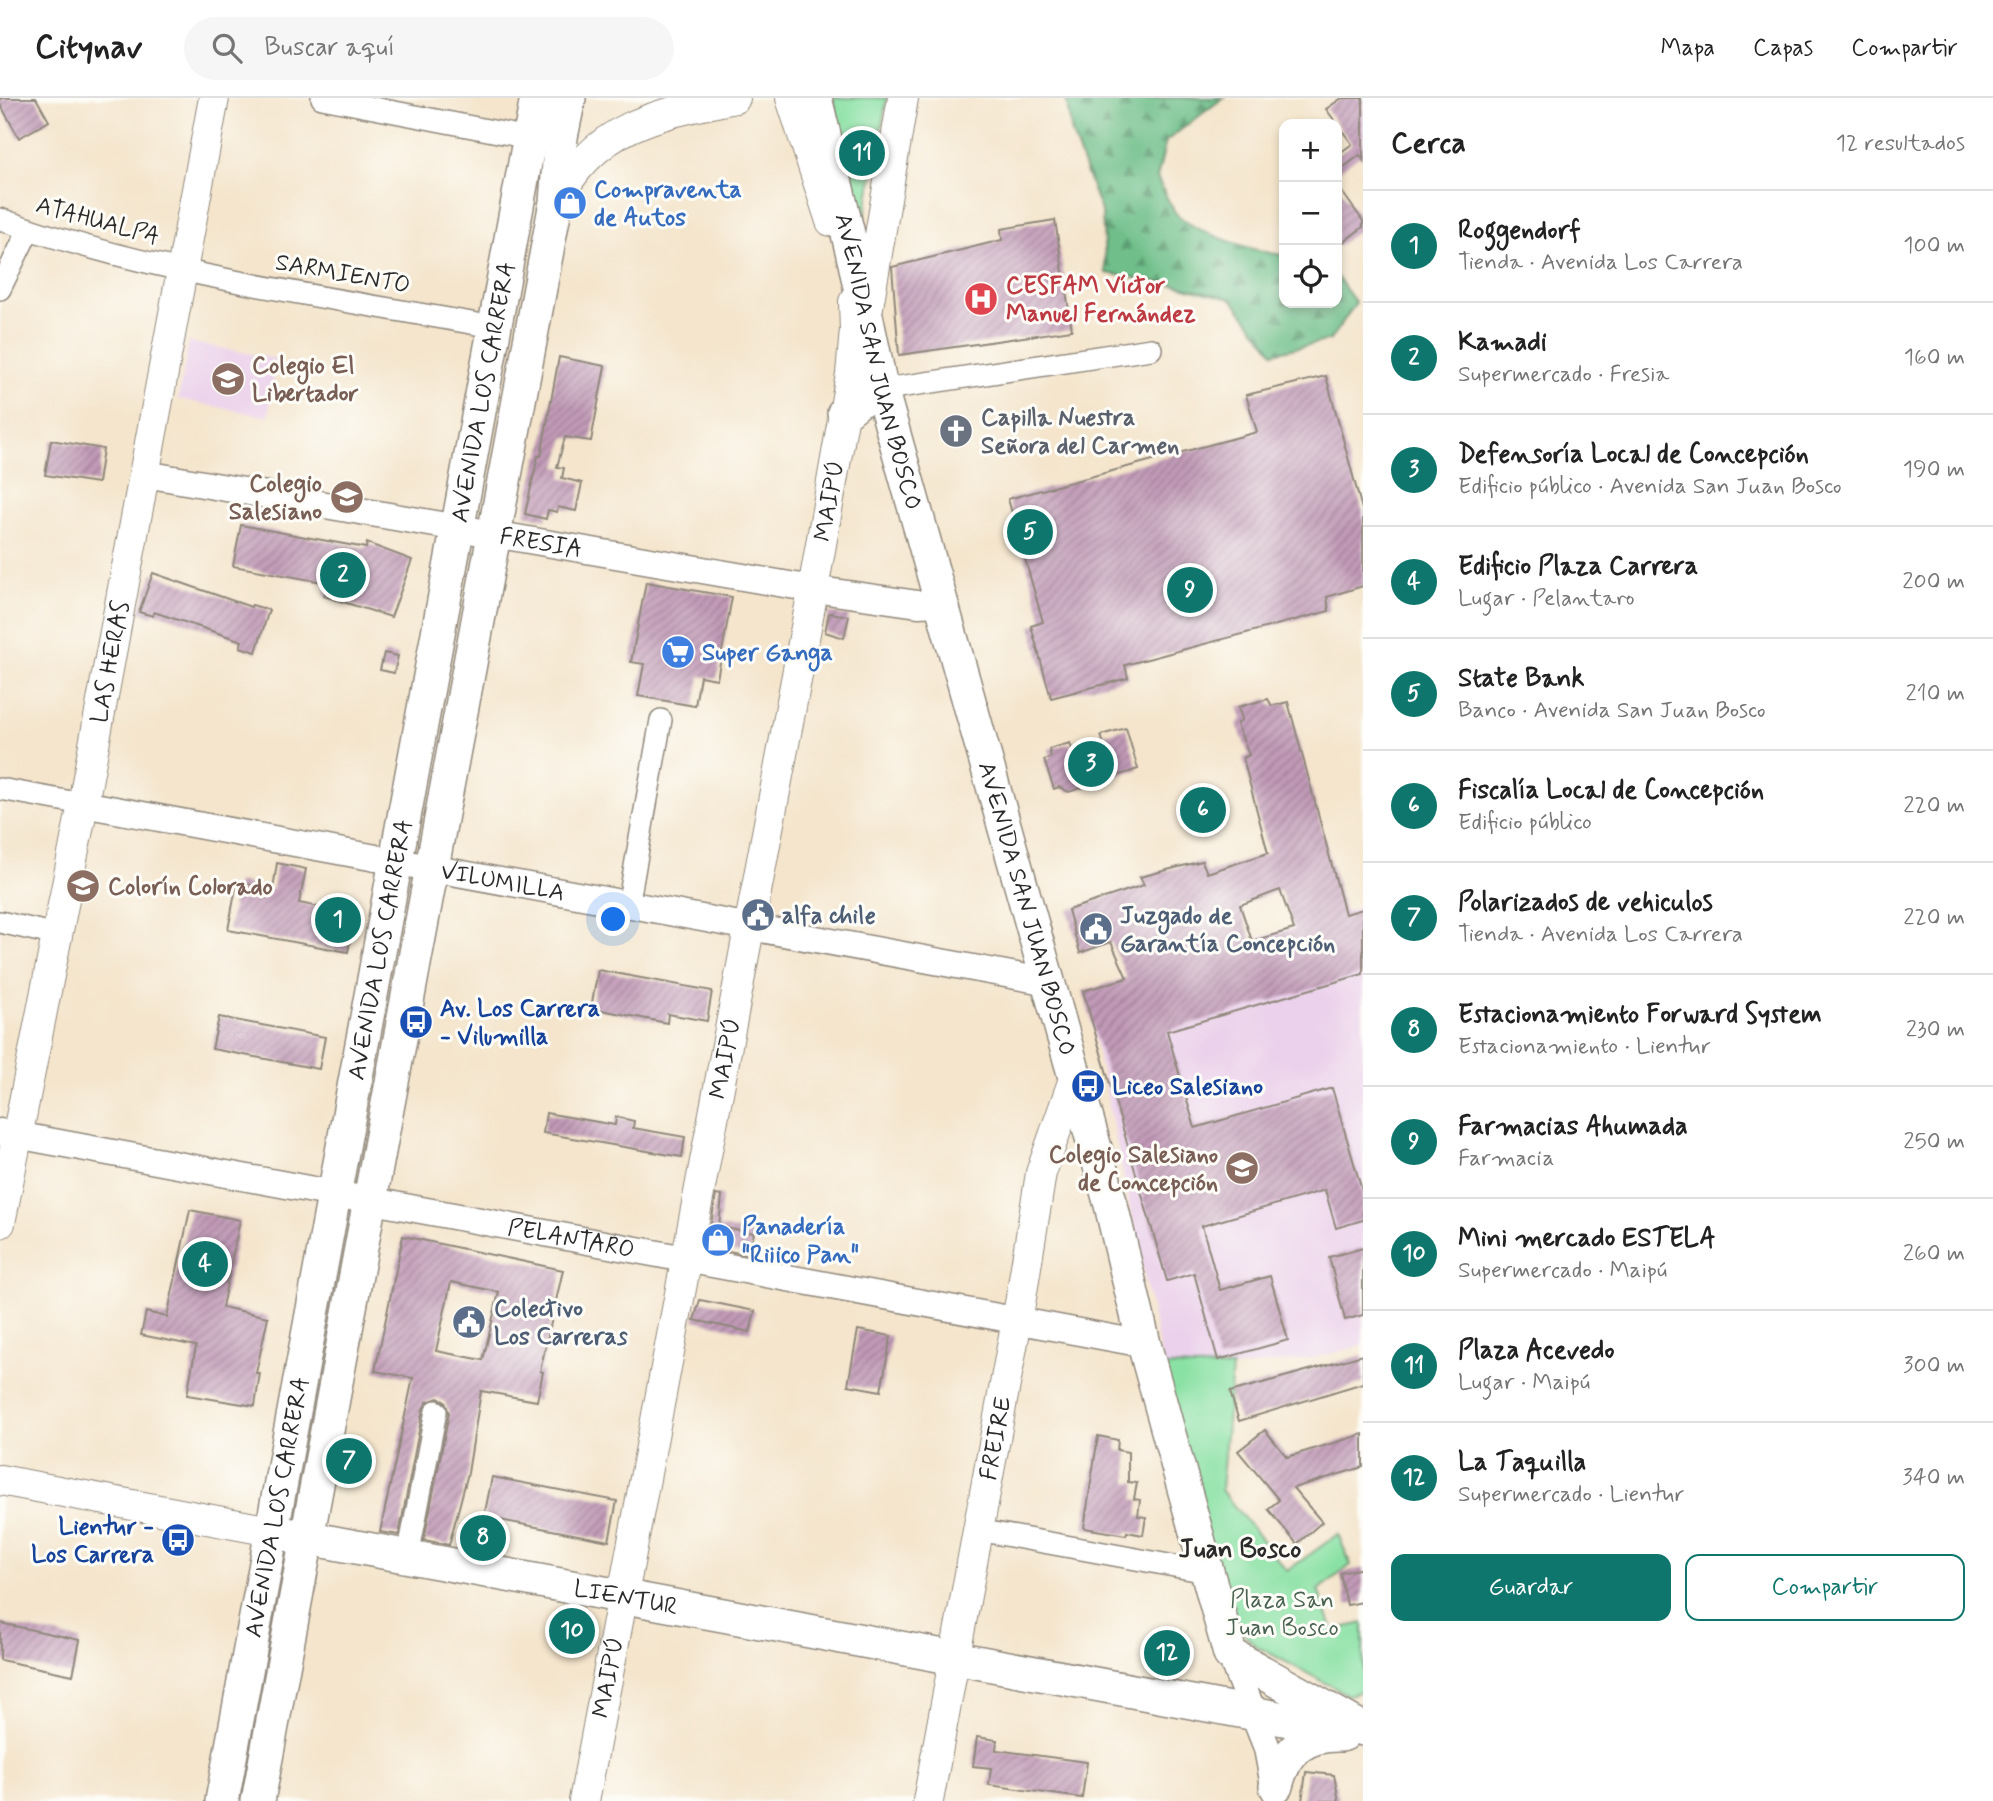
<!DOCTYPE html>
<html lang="es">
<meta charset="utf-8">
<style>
body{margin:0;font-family:Mynerve,sans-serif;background:#f6f6f6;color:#222}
.controls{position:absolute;right:21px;top:21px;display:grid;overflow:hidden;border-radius:14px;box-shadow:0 4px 10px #0003}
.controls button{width:63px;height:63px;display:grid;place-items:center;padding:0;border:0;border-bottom:2px solid #e0e0e0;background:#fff;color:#222;font:35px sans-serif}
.you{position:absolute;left:614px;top:822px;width:24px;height:24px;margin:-18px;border:5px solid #fff;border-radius:50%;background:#1a73e8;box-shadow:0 0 0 10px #1a73e833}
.badge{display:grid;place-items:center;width:46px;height:46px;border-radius:50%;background:#0f766e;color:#fff;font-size:23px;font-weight:700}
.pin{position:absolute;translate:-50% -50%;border:4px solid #fff;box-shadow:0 2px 7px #0006}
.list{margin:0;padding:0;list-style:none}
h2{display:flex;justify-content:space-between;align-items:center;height:91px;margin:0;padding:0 28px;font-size:30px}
h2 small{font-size:23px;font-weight:400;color:#767676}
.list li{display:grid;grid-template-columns:46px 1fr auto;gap:21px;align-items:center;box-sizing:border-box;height:112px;padding:0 28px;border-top:2px solid #e0e0e0}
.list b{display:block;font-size:26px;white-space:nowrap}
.list p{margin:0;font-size:23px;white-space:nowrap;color:#767676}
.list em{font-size:23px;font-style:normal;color:#767676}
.actions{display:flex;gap:14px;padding:21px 28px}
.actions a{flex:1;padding:16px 0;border:2px solid #0f766e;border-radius:14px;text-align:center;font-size:24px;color:#0f766e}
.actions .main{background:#0f766e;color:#fff}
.icon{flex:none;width:38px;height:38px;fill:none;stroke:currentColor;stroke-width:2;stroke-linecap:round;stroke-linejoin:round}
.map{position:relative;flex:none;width:1363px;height:1703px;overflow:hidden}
header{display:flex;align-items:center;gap:42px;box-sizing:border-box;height:98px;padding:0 35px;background:#fff;border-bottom:2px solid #e0e0e0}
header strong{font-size:33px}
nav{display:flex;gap:38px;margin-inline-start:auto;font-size:24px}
.search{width:490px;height:63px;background:#f6f6f6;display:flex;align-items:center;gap:18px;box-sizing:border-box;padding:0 24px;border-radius:38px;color:#767676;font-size:26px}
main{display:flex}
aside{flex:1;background:#fff}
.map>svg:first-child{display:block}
</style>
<header>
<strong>Citynav</strong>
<div class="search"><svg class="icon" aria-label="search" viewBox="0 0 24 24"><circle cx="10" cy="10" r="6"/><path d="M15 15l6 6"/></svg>Buscar aquí</div>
<nav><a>Mapa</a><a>Capas</a><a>Compartir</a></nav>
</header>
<main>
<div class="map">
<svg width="1363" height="1703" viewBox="0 0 1363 1703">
<defs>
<pattern id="forest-firs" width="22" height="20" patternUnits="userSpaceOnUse" patternTransform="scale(1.75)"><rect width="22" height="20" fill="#6fbf8a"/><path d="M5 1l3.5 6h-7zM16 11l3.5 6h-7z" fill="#5b9b71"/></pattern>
<pattern id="building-hatch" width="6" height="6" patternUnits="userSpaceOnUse" patternTransform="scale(1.75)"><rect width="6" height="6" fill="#c19ab7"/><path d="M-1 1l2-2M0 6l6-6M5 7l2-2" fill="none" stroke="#9d7e95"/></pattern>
</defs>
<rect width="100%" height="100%" fill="#fdfcf7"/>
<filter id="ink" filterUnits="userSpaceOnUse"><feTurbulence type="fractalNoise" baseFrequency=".0143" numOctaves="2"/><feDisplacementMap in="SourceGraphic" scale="14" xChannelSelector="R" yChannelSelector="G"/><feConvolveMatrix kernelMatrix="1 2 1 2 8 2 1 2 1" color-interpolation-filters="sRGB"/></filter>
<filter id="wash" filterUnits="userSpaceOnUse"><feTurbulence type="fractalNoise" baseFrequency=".00686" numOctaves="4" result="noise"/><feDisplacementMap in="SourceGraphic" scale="28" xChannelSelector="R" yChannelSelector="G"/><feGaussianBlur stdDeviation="1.57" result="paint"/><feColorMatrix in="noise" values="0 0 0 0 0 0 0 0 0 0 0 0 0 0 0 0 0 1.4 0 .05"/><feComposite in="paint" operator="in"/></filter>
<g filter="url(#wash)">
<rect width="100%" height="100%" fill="#f4e5cc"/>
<!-- built -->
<g fill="#ebd1eb">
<path d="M189,244l88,17 -9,58 -90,-18z"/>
<path d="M1363,808v439l-49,13 -82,10 -69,-2 -78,-375z"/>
</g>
<!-- forest -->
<path fill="url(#forest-firs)" stroke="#4d755a" stroke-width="2" d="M1066,0h157l-57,43 -9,37c6,11 11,24 18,34 14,19 85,41 109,43v48h53v-26l19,26 -26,37 -56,13 -42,-54 -51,-13 -75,-13 -4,-59 -30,-80z"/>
<!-- park -->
<g fill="#8ae1a4" stroke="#5a8668" stroke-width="2">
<path d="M833,0h54l-26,138 -9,-58z"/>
<path d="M1163,1268l69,2 -11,122 66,81 51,-37 13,31 -33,25 15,40 30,-7v68l-15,4 -92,-49 -31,-33z"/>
</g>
<g id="blocks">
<!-- building -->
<g fill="url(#building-hatch)" fill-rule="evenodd">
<path d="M0,0h36l13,23 -30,17 -19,-34z"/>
<path d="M1342,0h21v62l-3,-5 -23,17v-17l15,-11 -26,-35z"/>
<path d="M1337,87l26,36v6l-26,20z"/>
<path d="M1055,122l17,110 -173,25 -7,-88 110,-27 -1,-11z"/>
<path d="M559,259l46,9 -14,75 -26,-4 -8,30 7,1 -2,10 20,5 -6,28 -18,-4 -1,5 -9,-2 -2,9 -21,-5 13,-58h3z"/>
<path d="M1326,278l37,137v73l-36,11 2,14 -204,54 3,13 -77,20 -20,-72 12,-4 -35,-123 249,-67 -11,-37z"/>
<path d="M51,342l52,9 -5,34 -53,-8z"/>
<path d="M241,427l125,23 1,-5 45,17 -21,57 -67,-21 4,-13 -95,-17z"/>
<path d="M153,475l98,34 1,-2 17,5 -13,42 -16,-5 2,-6 -88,-29 -1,4 -14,-4z"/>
<path d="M646,484l86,15 -15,82 -17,-3 -5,30 -57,-10 6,-32 -13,-2z"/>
<path d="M829,515l20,3 -5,22 -19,-6z"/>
<path d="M384,555l14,3 -4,17 -14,-3z"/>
<path d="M1268,601l4,7 16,-4 57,212 18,-5v65l-196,57 28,97 137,-40 31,106v26l-27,8 -11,-38 -123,36 18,64 50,-14 18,64 -70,20 -24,-87 -27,8 -84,-290 44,-13 -16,-36 -31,11 -12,-43 76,-25 -4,-8 62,-16 5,12 61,-20 -25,-95 6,-3 -12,-31 5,-5 -4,-12zM1280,792l14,39 -42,12 -12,-36z"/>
<path d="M1126,630l12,41 -69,23 -10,-5 -5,2 -10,-29 7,-3 -2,-8 21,-6 4,12 30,-10 -3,-10z"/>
<path d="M277,765l29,6 -7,34 40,8 1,-7 16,3 -8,45 -120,-22 9,-48 36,7z"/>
<path d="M598,872l114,21 -5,30 -39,-7 -1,9 -76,-15z"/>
<path d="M219,919l106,20 -6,32 -107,-20z"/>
<path d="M546,1015l69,12 1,-8 18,4 -1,7 52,9 -3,20 -139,-24z"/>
<path d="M716,1097l6,1 -3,31 35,6 -5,22 -42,-8z"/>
<path d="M190,1112l50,10 -18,87 46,10 -12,56h4l-5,33 -68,-11 9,-49 -55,-11 5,-23 21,5z"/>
<path d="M403,1138l160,34 -23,101 3,1 -6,29 -56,-10 -13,82 -19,72 -25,-5 25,-127 -4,-11 -7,-4 -11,4 -4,7 -24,126 -19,-3 33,-154 -38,-7zM451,1184l48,10 -16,68 -47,-9z"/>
<path d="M1363,1150v67l-18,5 -16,-63z"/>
<path d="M700,1202l55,11 -5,21 -56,-12z"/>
<path d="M858,1232l33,6 -10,55 -33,-6z"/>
<path d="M1363,1257v28l-124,38 -9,-29z"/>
<path d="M1265,1332l22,27 76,-23v33l-70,21 29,34 -25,22 -29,-35 11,-9 -41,-49z"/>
<path d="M1098,1338l20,4 -1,10 11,2v30l9,1 -3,16 6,1 -2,16 8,1 -3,18 -16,-3 -1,3 -42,-7z"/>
<path d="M492,1379l125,24 -8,40 -125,-24z"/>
<path d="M1363,1470v34l-16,3 -7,-32z"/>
<path d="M565,1515l21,4 -6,32 -21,-4z"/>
<path d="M0,1525l80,17 -7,35 -73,-15z"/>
<path d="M977,1639l20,3 -1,10 91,12 -5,36 -93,-13 2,-17 -18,-2z"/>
<path d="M1306,1674l28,3 5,26h-37z"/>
</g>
</g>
</g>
<g filter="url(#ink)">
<use href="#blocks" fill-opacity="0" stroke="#90887c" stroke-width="2"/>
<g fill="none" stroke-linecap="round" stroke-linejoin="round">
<!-- minor casing -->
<g stroke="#90887c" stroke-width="24">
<g id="minor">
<path d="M322,0l207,40"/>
<path d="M0,121c158,57 329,78 494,108"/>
<path d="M0,191l29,-60"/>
<path d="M882,294l17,-5 252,-38"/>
<path d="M0,691l83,15"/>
<path d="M628,808l33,-186"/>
<path d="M0,824l57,13"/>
<path d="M978,1432l229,42"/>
<path d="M408,1458l28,-145"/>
</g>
</g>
<!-- tertiary casing -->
<g stroke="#90887c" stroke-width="29">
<g id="tertiary">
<path id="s1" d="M145,376l668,115 105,15 23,-1"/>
<path id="s2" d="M83,706l966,178"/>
<path id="s3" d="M0,1034l1144,212"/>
<path d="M1230,1556l37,94 8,43"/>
</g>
</g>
<!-- secondary casing -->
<g stroke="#90887c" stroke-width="32">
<g id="secondary">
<path d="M791,0l40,123"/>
<path d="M556,104c38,-77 101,-88 179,-104"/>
<path d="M868,209l35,-209"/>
<path id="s4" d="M0,1125l83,-419 131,-706"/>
<path d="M0,1382l271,51"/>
<path id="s5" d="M584,1703l227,-1200 40,-227 4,-44 -1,-28"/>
<path id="s6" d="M928,1703l93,-503 20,-125 33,-94"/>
</g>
</g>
<!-- primary casing -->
<g stroke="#90887c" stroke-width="36">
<g id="primary">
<path id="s7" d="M815,0l40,165 27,129 229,813 33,139 86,310 133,75"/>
<path d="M844,315l15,-12 23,-9"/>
<path id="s8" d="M286,1436l1019,189 39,11"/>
<path d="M1276,1688c9,-36 28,-52 65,-51"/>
<path id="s9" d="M222,1703l315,-1703"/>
<path d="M258,1703l298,-1599 5,-65 8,-39"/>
</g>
</g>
<!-- minor -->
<use href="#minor" stroke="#fff" stroke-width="21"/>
<!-- tertiary -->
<use href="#tertiary" stroke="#fff" stroke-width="26"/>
<!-- secondary -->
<use href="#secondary" stroke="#fff" stroke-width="30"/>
<!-- primary -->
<use href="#primary" stroke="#fff" stroke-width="33"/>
</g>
</g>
<!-- icons -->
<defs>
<g id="shop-disc" transform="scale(1.75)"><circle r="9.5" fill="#3f7fe0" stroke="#fdfcf7"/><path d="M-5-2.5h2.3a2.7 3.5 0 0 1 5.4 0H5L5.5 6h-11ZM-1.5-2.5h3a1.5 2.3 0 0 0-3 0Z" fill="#fff"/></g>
<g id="hospital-disc" transform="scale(1.75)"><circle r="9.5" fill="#e0444e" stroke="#fdfcf7"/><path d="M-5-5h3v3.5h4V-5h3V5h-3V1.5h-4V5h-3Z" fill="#fff"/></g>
<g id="school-disc" transform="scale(1.75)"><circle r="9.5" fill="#8d6e63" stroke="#fdfcf7"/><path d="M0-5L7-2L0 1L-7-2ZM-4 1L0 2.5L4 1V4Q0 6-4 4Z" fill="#fff"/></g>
<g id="church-disc" transform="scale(1.75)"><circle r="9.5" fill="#6b7280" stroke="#fdfcf7"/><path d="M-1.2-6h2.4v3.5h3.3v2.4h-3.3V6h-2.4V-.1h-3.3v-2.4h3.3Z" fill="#fff"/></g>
<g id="supermarket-disc" transform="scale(1.75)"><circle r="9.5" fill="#3f7fe0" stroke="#fdfcf7"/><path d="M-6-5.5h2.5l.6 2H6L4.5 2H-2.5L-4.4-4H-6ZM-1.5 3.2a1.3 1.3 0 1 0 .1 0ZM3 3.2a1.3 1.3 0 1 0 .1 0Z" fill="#fff"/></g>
<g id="civic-disc" transform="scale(1.75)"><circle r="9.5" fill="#5c6f8a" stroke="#fdfcf7"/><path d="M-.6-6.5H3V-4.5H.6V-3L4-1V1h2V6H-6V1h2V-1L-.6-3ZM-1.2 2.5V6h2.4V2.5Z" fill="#fff"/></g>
<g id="bus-disc" transform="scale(1.75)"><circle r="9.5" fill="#1a4fb4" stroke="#fdfcf7"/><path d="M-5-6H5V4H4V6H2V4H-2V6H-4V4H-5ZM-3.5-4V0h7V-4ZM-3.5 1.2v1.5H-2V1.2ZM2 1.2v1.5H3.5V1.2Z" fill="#fff"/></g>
</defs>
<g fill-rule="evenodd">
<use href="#shop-disc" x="570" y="105"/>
<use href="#hospital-disc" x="981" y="201"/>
<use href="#school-disc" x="228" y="281"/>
<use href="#church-disc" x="956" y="333"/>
<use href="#school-disc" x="347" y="399"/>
<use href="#supermarket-disc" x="678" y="554"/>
<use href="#school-disc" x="83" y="788"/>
<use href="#civic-disc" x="758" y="817"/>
<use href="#civic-disc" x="1096" y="831"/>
<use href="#bus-disc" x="416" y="924"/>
<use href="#bus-disc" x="1088" y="988"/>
<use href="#school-disc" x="1242" y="1070"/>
<use href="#shop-disc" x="718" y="1142"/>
<use href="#civic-disc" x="469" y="1224"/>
<use href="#bus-disc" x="178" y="1442"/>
</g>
<g text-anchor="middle" stroke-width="6" stroke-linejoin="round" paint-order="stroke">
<!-- shop labels -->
<g font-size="24" font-weight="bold" fill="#366cbe" stroke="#fdfcf7" text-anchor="start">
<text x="594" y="99">Compraventa<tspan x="594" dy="28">de Autos</tspan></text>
<text x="702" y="562">Super Ganga</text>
<text x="742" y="1136">Panadería<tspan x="742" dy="28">"Riiico Pan"</tspan></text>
</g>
<!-- street labels -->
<g font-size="24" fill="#2b2b2b" stroke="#fdfcf7">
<text transform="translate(98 122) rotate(15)" y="8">ATAHUALPA</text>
<text transform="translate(343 175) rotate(10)" y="8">SARMIENTO</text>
<text dy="8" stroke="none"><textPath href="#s7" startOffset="271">AVENIDA SAN JUAN BOSCO</textPath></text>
<text dy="8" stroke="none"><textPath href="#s9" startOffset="1433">AVENIDA LOS CARRERA</textPath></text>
<text dy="8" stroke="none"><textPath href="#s5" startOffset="1323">MAIPÚ</textPath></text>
<text dy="8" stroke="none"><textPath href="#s1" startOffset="402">FRESIA</textPath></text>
<text dy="8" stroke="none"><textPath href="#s4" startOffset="572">LAS HERAS</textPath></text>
<text dy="8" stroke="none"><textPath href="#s2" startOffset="427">VILUMILLA</textPath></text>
<text dy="8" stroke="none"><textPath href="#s7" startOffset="838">AVENIDA SAN JUAN BOSCO</textPath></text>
<text dy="8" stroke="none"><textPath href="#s9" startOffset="866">AVENIDA LOS CARRERA</textPath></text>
<text dy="8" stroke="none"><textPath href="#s5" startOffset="756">MAIPÚ</textPath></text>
<text dy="8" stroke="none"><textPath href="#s3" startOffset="581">PELANTARO</textPath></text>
<text dy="8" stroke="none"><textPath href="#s6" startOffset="369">FREIRE</textPath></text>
<text dy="8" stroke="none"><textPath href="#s9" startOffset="299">AVENIDA LOS CARRERA</textPath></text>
<text dy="8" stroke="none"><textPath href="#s8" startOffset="346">LIENTUR</textPath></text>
<text dy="8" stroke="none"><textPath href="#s5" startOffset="126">MAIPÚ</textPath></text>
</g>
<!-- health labels -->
<g font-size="24" font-weight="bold" fill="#be3a42" stroke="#fdfcf7" text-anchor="start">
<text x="1006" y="195">CESFAM Víctor<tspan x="1006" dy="28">Manuel Fernández</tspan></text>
</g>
<!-- education labels -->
<g font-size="24" font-weight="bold" fill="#785e54" stroke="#fdfcf7" text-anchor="start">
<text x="252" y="275">Colegio El<tspan x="252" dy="28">Libertador</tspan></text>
<text x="322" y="393" text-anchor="end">Colegio<tspan x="322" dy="28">Salesiano</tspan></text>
<text x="108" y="796">Colorín Colorado</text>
<text x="1218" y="1064" text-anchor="end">Colegio Salesiano<tspan x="1218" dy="28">de Concepción</tspan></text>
</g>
<!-- worship labels -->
<g font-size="24" font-weight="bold" fill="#5b616d" stroke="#fdfcf7" text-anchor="start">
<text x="981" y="327">Capilla Nuestra<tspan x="981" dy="28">Señora del Carmen</tspan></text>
</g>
<!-- service labels -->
<g font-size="24" font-weight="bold" fill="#4e5e75" stroke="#fdfcf7" text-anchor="start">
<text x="782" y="825">alfa chile</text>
<text x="1120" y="825">Juzgado de<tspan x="1120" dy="28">Garantía Concepción</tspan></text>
<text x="494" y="1218">Colectivo<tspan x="494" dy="28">Los Carreras</tspan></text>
</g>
<!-- transit labels -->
<g font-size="24" font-weight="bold" fill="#164399" stroke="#fdfcf7" text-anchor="start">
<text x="440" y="918">Av. Los Carrera<tspan x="440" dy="28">- Vilumilla</tspan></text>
<text x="1112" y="996">Liceo Salesiano</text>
<text x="154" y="1436" text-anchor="end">Lientur -<tspan x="154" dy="28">Los Carrera</tspan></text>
</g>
<!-- park labels -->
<g font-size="24" fill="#48624f" stroke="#fdfcf7">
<text x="1282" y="1509">Plaza San<tspan x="1282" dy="28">Juan Bosco</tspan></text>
</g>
<!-- neighbourhood labels -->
<g font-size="26" font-weight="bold" fill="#2b2b2b" stroke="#fdfcf7">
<text x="1240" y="1459">Juan Bosco</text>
</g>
</g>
</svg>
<div class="controls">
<button>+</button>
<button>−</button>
<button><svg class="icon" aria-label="locate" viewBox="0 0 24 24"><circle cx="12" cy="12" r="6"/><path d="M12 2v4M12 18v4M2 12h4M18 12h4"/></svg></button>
</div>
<div class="you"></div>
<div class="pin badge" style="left:338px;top:822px">1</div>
<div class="pin badge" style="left:343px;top:477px">2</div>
<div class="pin badge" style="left:1091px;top:666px">3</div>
<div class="pin badge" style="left:205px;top:1166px">4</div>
<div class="pin badge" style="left:1030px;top:434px">5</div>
<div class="pin badge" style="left:1203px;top:712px">6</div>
<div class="pin badge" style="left:349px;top:1363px">7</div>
<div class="pin badge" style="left:483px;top:1440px">8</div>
<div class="pin badge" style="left:1190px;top:492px">9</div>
<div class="pin badge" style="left:572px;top:1533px">10</div>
<div class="pin badge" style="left:862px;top:55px">11</div>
<div class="pin badge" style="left:1167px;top:1555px">12</div>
</div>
<aside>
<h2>Cerca<small>12 resultados</small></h2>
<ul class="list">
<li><span class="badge">1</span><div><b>Roggendorf</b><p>Tienda · Avenida Los Carrera</p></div><em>100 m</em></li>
<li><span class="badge">2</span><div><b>Kamadi</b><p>Supermercado · Fresia</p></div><em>160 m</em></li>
<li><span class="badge">3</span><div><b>Defensoría Local de Concepción</b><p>Edificio público · Avenida San Juan Bosco</p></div><em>190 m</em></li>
<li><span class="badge">4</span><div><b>Edificio Plaza Carrera</b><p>Lugar · Pelantaro</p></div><em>200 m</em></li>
<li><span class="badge">5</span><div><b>State Bank</b><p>Banco · Avenida San Juan Bosco</p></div><em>210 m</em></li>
<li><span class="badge">6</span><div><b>Fiscalía Local de Concepción</b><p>Edificio público</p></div><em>220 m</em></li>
<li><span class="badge">7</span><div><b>Polarizados de vehiculos</b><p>Tienda · Avenida Los Carrera</p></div><em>220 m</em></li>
<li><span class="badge">8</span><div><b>Estacionamiento Forward System</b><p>Estacionamiento · Lientur</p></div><em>230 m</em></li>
<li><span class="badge">9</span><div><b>Farmacias Ahumada</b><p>Farmacia</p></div><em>250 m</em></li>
<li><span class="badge">10</span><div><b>Mini mercado ESTELA</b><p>Supermercado · Maipú</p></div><em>260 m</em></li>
<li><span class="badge">11</span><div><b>Plaza Acevedo</b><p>Lugar · Maipú</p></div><em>300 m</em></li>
<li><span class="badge">12</span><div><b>La Taquilla</b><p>Supermercado · Lientur</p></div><em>340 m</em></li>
</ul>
<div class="actions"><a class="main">Guardar</a><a>Compartir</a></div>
</aside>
</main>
